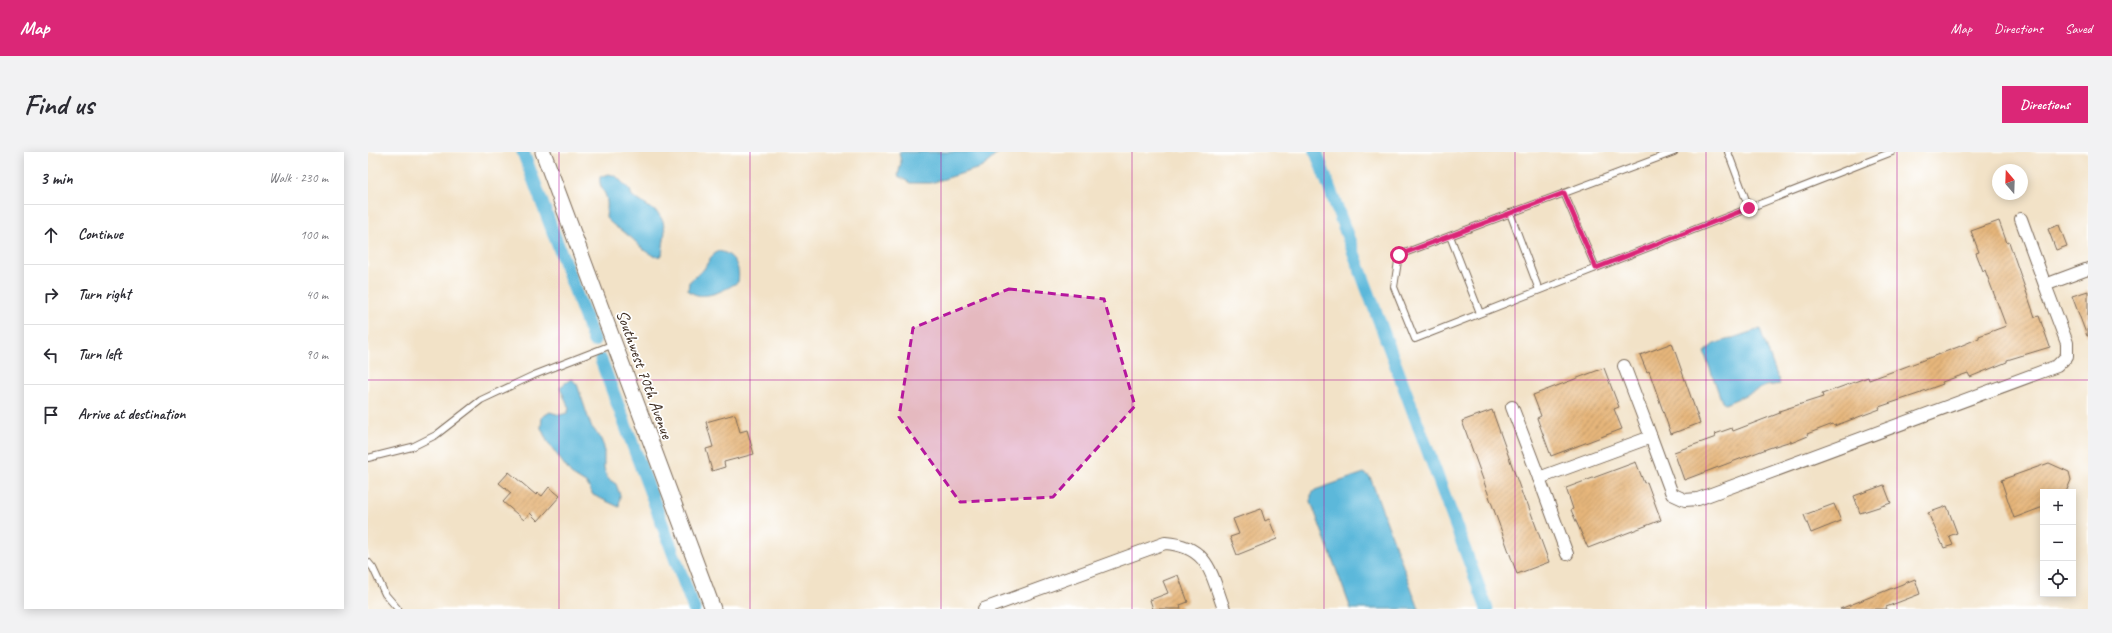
<!DOCTYPE html>
<meta charset="utf-8">
<style>
body{margin:0;font-family:Caveat,sans-serif;background:#f2f2f3;color:#2b2b33}
.controls{position:absolute;right:12px;bottom:12px;display:grid;overflow:hidden;border-radius:0px;box-shadow:0 2px 10px #0003}
.controls button{width:36px;height:36px;display:grid;place-items:center;padding:0;border:0;border-bottom:1px solid #e1e1e2;background:#fff;color:#2b2b33;font:20px sans-serif}
.compass{position:absolute;left:1624px;top:12px;width:36px;height:36px;border-radius:50%;background:#fff;box-shadow:0 2px 10px #0003;rotate:341deg}
.stop{position:absolute;width:12px;height:12px;margin:-9px;border:3px solid #db2777;border-radius:50%;background:#fff}
.stop.end{background:#db2777;border-color:#fff;box-shadow:0 1px 4px #0008}
.list{margin:0;padding:0;list-style:none}
h2{display:flex;justify-content:space-between;align-items:center;height:52px;margin:0;padding:0 16px;font-size:17px}
h2 small{font-size:13px;font-weight:400;color:#7c7c81}
.list li{display:grid;grid-template-columns:26px 1fr auto;gap:12px;align-items:center;box-sizing:border-box;height:60px;padding:0 16px;border-top:1px solid #e1e1e2}
.list b{display:block;font-size:15px;white-space:nowrap}
.list em{font-size:13px;font-style:normal;color:#7c7c81}
.icon{flex:none;width:22px;height:22px;fill:none;stroke:currentColor;stroke-width:2;stroke-linecap:round;stroke-linejoin:round}
.map{position:relative;flex:none;width:1720px;height:457px;overflow:hidden;border-radius:0px}
header{display:flex;align-items:center;gap:24px;box-sizing:border-box;height:56px;padding:0 20px;background:#db2777;color:#fff}
header strong{font-size:19px}
nav{display:flex;gap:22px;margin-inline-start:auto;font-size:14px}
.intro{display:flex;align-items:center;justify-content:space-between;box-sizing:border-box;height:96px;padding:0 24px}
h1{margin:0;font-size:28px}
.button{padding:10px 18px;border-radius:0px;background:#db2777;color:#fff;font-size:14px;font-weight:700}
main{display:flex;gap:24px;padding:0 24px}
aside{flex:1;background:#fff;border-radius:0px;box-shadow:0 2px 10px #0003}
.map>svg:first-child{display:block}
</style>
<header>
<strong>Map</strong>
<nav><a>Map</a><a>Directions</a><a>Saved</a></nav>
</header>
<div class="intro"><h1>Find us</h1><a class="button">Directions</a></div>
<main>
<aside>
<h2>3 min<small>Walk · 230 m</small></h2>
<ul class="list">
<li><svg class="icon" aria-label="ahead" viewBox="0 0 24 24"><path d="M12 20V5M6 11l6-6 6 6"/></svg><div><b>Continue</b></div><em>100 m</em></li>
<li><svg class="icon" aria-label="right" viewBox="0 0 24 24"><path d="M7 20v-9h11M14 6l5 5-5 5"/></svg><div><b>Turn right</b></div><em>40 m</em></li>
<li><svg class="icon" aria-label="left" viewBox="0 0 24 24"><path d="M17 20v-9H6M10 6l-5 5 5 5"/></svg><div><b>Turn left</b></div><em>90 m</em></li>
<li><svg class="icon" aria-label="arrive" viewBox="0 0 24 24"><path d="M6 21V4h12l-3 4 3 4H6"/></svg><div><b>Arrive at destination</b></div></li>
</ul>
</aside>
<div class="map">
<svg width="1720" height="457" viewBox="0 0 1720 457">
<defs>
<pattern id="building-hatch" width="6" height="6" patternUnits="userSpaceOnUse"><rect width="6" height="6" fill="#e6b67b"/><path d="M-1 1l2-2M0 6l6-6M5 7l2-2" fill="none" stroke="#bc9464"/></pattern>
</defs>
<rect width="100%" height="100%" fill="#fff"/>
<filter id="ink" filterUnits="userSpaceOnUse"><feTurbulence type="fractalNoise" baseFrequency=".025" numOctaves="2"/><feDisplacementMap in="SourceGraphic" scale="8" xChannelSelector="R" yChannelSelector="G"/><feConvolveMatrix kernelMatrix="1 2 1 2 8 2 1 2 1" color-interpolation-filters="sRGB"/></filter>
<filter id="wash" filterUnits="userSpaceOnUse"><feTurbulence type="fractalNoise" baseFrequency=".012" numOctaves="4" result="noise"/><feDisplacementMap in="SourceGraphic" scale="16" xChannelSelector="R" yChannelSelector="G"/><feGaussianBlur stdDeviation="0.9" result="paint"/><feColorMatrix in="noise" values="0 0 0 0 0 0 0 0 0 0 0 0 0 0 0 0 0 1.4 0 .05"/><feComposite in="paint" operator="in"/></filter>
<g filter="url(#wash)">
<rect width="100%" height="100%" fill="#f2e2c7"/>
<!-- water -->
<g fill="#5cb8da" stroke="#4c717c">
<path d="M531,0h100l-16,15 -52,16h-21l-12,-7 3,-14z"/>
<path d="M241,22l7,2 14,14 2,6 26,17 5,8 2,10 -3,24 -4,2c-18,-6 -16,-11 -29,-21 -8,-6 -16,-10 -23,-18 0,-5 2,-11 1,-16 0,-10 -9,-14 -7,-25z"/>
<path d="M350,99c15,2 23,15 20,31 -13,8 -37,21 -50,8l1,-8 15,-13 7,-12z"/>
<path d="M1392,177l20,55 -14,2 -41,18 -3,-2 -18,-50 10,-8z"/>
<path d="M203,227l6,5 14,42 9,11 4,10v21l3,10 9,6 4,11 -1,12 -26,-12 -6,-11 -16,-10 -24,-33 -6,-13 1,-11 8,-5 10,3 7,-2 2,-4 -9,-22z"/>
<path d="M996,321l6,4 49,132h-68l-40,-107v-7l4,-5z"/>
</g>
<g fill="none" stroke-linecap="round" stroke-linejoin="round">
<!-- canal -->
<g stroke="#5cb8da" stroke-width="13">
<path d="M155,0l71,189"/>
<path d="M948,0l171,457"/>
<path d="M233,208l93,249"/>
</g>
</g>
<g id="blocks">
<!-- building -->
<g fill="url(#building-hatch)">
<path d="M1631,69l8,22 2,-1 26,75 4,-1 11,31 -43,13v2l-37,15 -2,-4 -26,9 1,2 -22,8v1l-42,14 1,2 -46,17 -1,-2 -26,10 1,2 -17,7v-2l-22,7 -85,32 -10,-28 42,-15 -1,-3 17,-6 1,3 47,-18 -1,-2 44,-14 -1,-3 46,-17 1,3 25,-9 64,-24 21,-9v-2l27,-10 -21,-56 -2,1 -7,-18 3,-1 -8,-21z"/>
<path d="M1691,73l8,21 -11,4 -8,-21z"/>
<path d="M1720,139v45h-1l-15,-40z"/>
<path d="M1304,191l28,80 -29,11 -22,-63 -2,1 -7,-17z"/>
<path d="M1236,216l15,39 -5,2 8,20 -71,27 -14,-38 4,-2 -8,-21z"/>
<path d="M1124,258l33,92h2l22,60 -32,12 -55,-153z"/>
<path d="M367,262l5,18 7,-2 7,24 -30,8 1,5 -13,4 -6,-22 7,-2 -7,-25z"/>
<path d="M1268,310l8,21 3,-1 14,38 -73,28 -17,-38 2,-1 -7,-21z"/>
<path d="M1681,311l20,9 2,8 -5,12h-23v15l-29,11 -13,-38z"/>
<path d="M141,320l27,23 2,-2 4,3 7,-9 11,9 -22,25 -8,-8 -6,7 -21,-18 8,-9 -12,-10z"/>
<path d="M1516,333l7,18 -31,10 -6,-17z"/>
<path d="M1466,352l7,17 -30,12 -7,-18z"/>
<path d="M1579,354l10,27 -8,3 4,9 -9,3 -16,-35z"/>
<path d="M893,357l4,12 4,-2 8,20 -40,16 -7,-18 9,-3 -6,-15z"/>
<path d="M810,423l10,27 -8,3 1,4h-28l-3,-9 18,-7 -5,-12z"/>
<path d="M1547,427l5,15 -34,13 1,2h-47z"/>
</g>
</g>
</g>
<g filter="url(#ink)">
<use href="#blocks" fill-opacity="0" stroke="#7b6a59" stroke-width="1"/>
<g fill="none" stroke-linecap="round" stroke-linejoin="round">
<!-- service casing -->
<g stroke="#7b6a59" stroke-width="8">
<g id="service">
<path d="M1306,0l-275,103 -5,32 21,52 477,-187"/>
<path d="M1360,0l21,56"/>
<path d="M1196,41l32,75"/>
<path d="M1142,61l29,77"/>
<path d="M1082,84l30,77"/>
<path d="M0,306l44,-11 24,-12 45,-35 53,-25 80,-31"/>
<path d="M0,410l5,6 12,26 13,15"/>
</g>
</g>
<!-- minor casing -->
<g stroke="#7b6a59" stroke-width="14">
<g id="minor">
<path d="M1653,67l24,66"/>
<path d="M1256,214l27,71"/>
<path d="M1144,255l27,71 112,-41 21,57 13,6 13,-1 359,-133 10,-10v-13l-22,-58 43,-16"/>
<path d="M1171,326l28,76"/>
<path d="M616,457l181,-66c44,3 46,31 59,66"/>
</g>
</g>
<!-- tertiary casing -->
<g stroke="#7b6a59" stroke-width="17">
<path id="tertiary" d="M175,0l170,457"/>
</g>
<!-- service -->
<use href="#service" stroke="#fff" stroke-width="6"/>
<!-- minor -->
<use href="#minor" stroke="#fff" stroke-width="12"/>
<!-- tertiary -->
<use href="#tertiary" stroke="#fff" stroke-width="15"/>
</g>
</g>
<g fill="none" stroke-linecap="round" stroke-linejoin="round" filter="url(#ink)">
<!-- route -->
<path stroke="#db2777" stroke-width="5" d="M1031,103l165,-62 32,75 153,-60"/>
</g>
<!-- marked area -->
<path fill="#b5179e" fill-opacity="0.2" stroke="#b5179e" stroke-width="3" stroke-dasharray="8 5" stroke-linejoin="round" d="M641,137l95,10 31,107 -82,91 -93,5 -61,-85 14,-89z"/>
<!-- grid -->
<path fill="none" stroke="#b5179e" stroke-width="1" stroke-opacity="0.55" d="M191,0v457M382,0v457M573,0v457M764,0v457M956,0v457M1147,0v457M1338,0v457M1529,0v457M0,228h1720"/>
<g text-anchor="middle" stroke-width="3.5" stroke-linejoin="round" paint-order="stroke">
<!-- street labels -->
<g font-size="17" fill="#3b2a1e" stroke="#fff">
<text transform="translate(277 222) rotate(70)" y="6">Southwest 70th Avenue</text>
</g>
</g>
</svg>
<div class="controls">
<button>+</button>
<button>−</button>
<button><svg class="icon" aria-label="locate" viewBox="0 0 24 24"><circle cx="12" cy="12" r="6"/><path d="M12 2v4M12 18v4M2 12h4M18 12h4"/></svg></button>
</div>
<svg class="compass" viewBox="-18 -18 36 36"><path d="M0-13l5 13h-10z" fill="#e53935"/><path d="M0 13l5-13h-10z" fill="#7c7c81"/></svg>
<div class="stop" style="left:1031px;top:103px"></div>
<div class="stop end" style="left:1381px;top:56px"></div>
</div>
</main>
